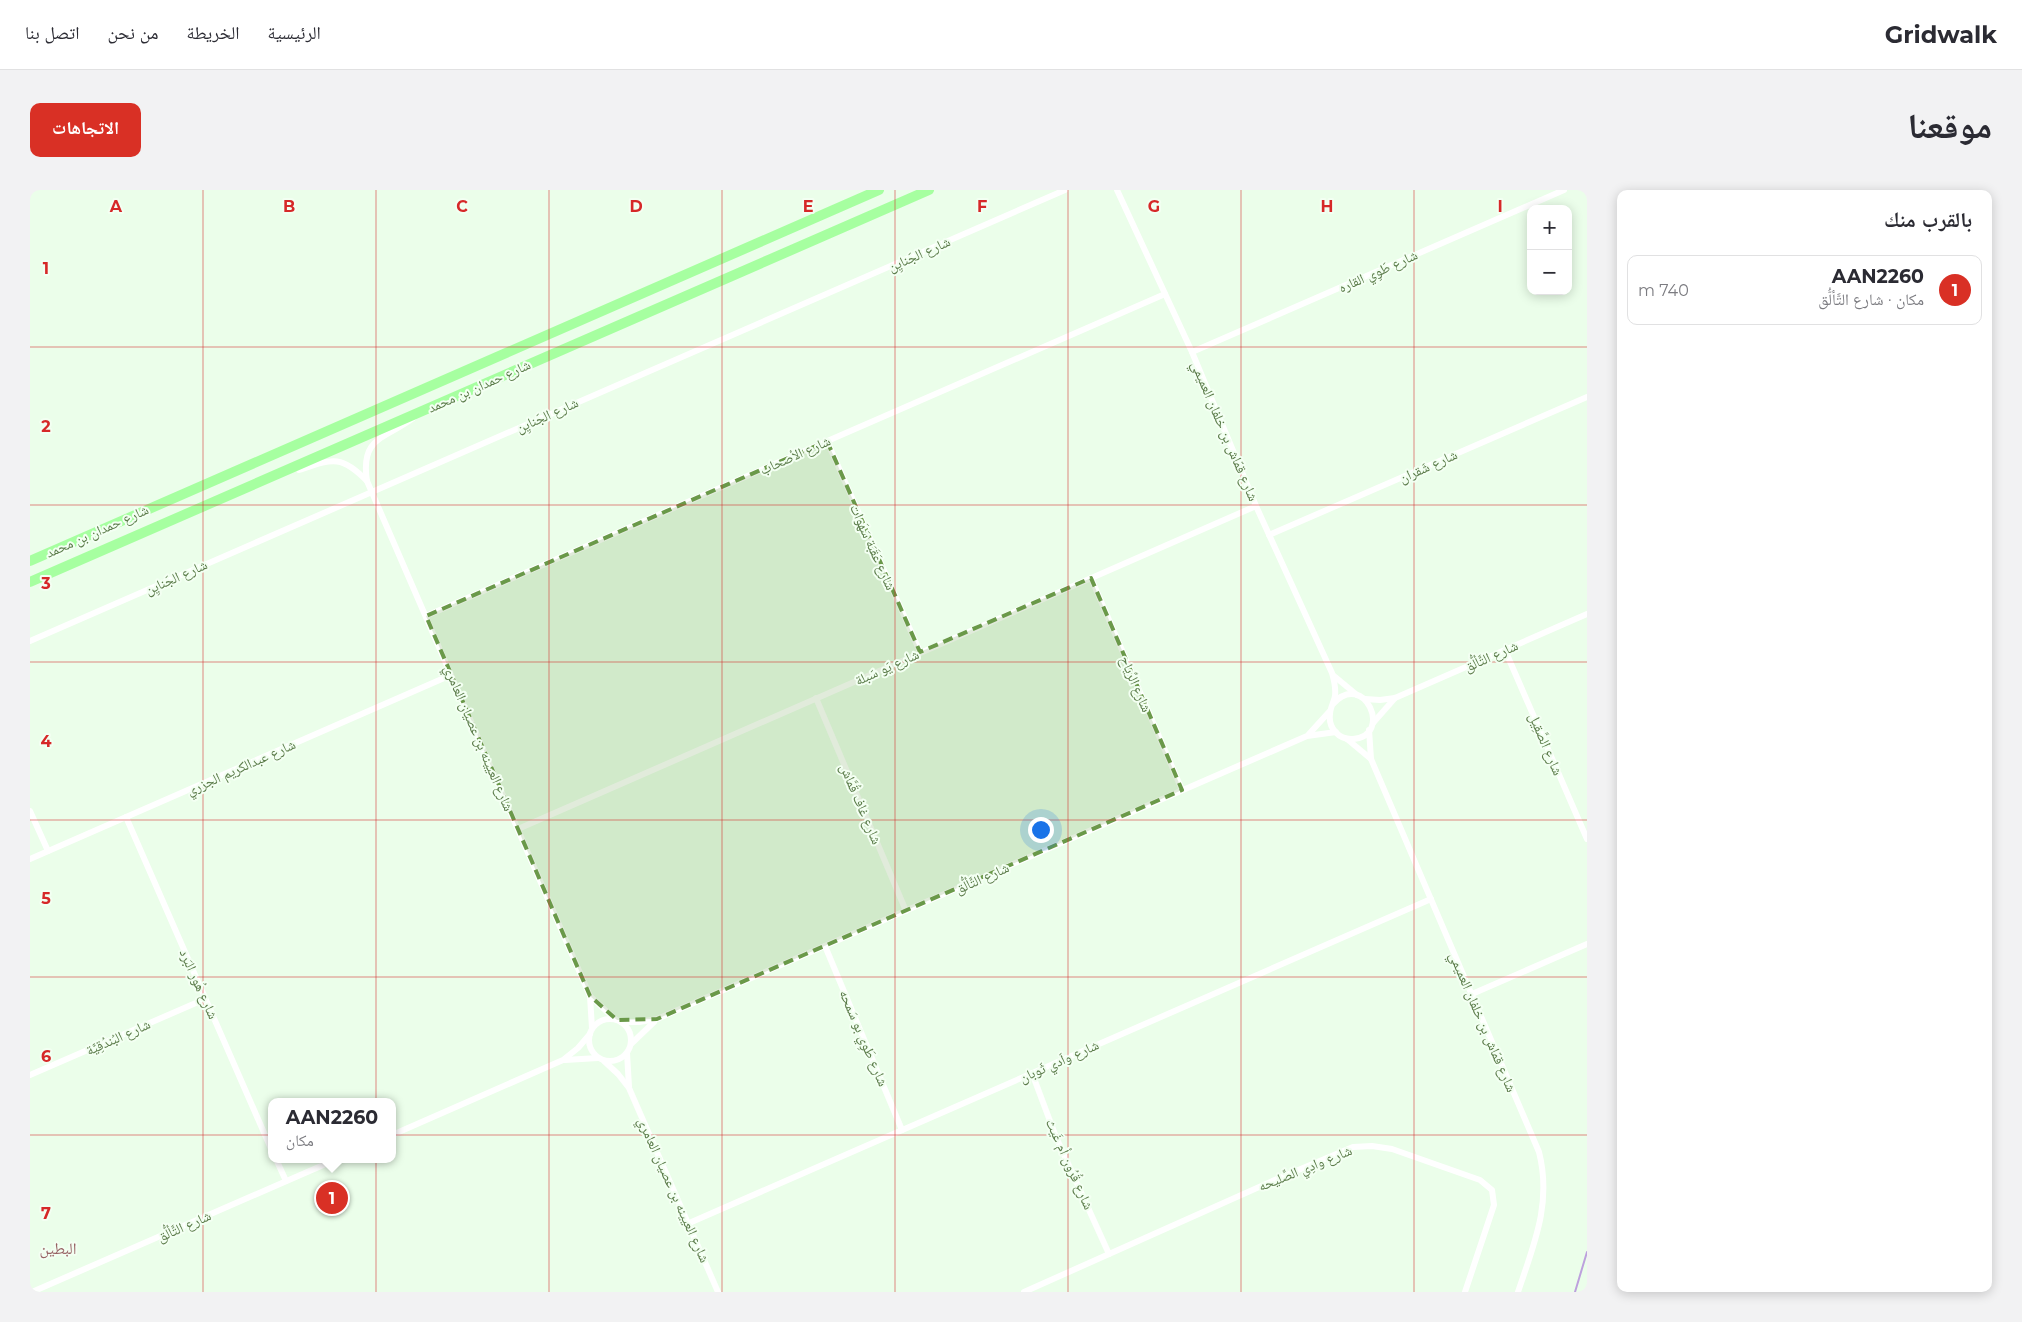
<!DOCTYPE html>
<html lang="ar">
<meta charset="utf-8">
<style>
body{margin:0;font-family:Montserrat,"Noto Naskh Arabic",sans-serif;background:#f2f2f3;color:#2b2b33;direction:rtl}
.controls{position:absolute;right:15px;top:15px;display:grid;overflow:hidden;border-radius:10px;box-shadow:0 2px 12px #0003}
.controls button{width:45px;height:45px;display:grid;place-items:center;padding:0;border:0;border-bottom:1px solid #e1e1e2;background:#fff;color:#2b2b33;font:25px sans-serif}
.you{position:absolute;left:1010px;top:639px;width:18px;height:18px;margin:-12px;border:4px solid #fff;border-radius:50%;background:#1a73e8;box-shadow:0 0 0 8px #1a73e833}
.badge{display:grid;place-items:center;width:32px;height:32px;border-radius:50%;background:#d93025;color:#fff;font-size:16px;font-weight:700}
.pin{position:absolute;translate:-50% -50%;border:2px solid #fff;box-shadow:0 1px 5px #0006}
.popup{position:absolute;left:238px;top:908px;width:128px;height:65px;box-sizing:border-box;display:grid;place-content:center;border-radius:10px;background:#fff;filter:drop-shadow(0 1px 4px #0005);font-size:16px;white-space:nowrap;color:#7c7c81}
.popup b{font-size:19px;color:#2b2b33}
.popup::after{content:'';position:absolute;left:50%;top:100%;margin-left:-10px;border:10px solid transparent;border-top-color:#fff}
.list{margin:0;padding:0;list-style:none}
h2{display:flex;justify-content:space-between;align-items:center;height:65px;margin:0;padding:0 20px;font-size:21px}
h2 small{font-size:16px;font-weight:400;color:#7c7c81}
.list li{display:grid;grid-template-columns:32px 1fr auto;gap:15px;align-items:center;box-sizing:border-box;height:70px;margin:0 10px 10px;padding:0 10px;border:1px solid #e1e1e2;border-radius:10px}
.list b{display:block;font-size:19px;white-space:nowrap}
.list p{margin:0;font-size:16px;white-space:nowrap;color:#7c7c81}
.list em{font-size:16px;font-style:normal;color:#7c7c81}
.map{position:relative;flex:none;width:1557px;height:1102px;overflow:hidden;direction:ltr;border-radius:10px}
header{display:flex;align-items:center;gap:30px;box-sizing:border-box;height:70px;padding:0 25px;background:#fff;border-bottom:1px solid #e1e1e2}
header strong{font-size:24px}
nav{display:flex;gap:28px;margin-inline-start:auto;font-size:18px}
.intro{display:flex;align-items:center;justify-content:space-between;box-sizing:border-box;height:120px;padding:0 30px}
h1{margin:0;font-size:35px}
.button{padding:12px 22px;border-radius:10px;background:#d93025;color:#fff;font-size:18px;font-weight:700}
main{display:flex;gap:30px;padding:0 30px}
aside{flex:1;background:#fff;border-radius:10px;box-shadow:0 2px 12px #0003}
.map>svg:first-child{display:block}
</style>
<header>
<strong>Gridwalk</strong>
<nav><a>الرئيسية</a><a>الخريطة</a><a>من نحن</a><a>اتصل بنا</a></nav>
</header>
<div class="intro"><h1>موقعنا</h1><a class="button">الاتجاهات</a></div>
<main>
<aside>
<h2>بالقرب منك<small></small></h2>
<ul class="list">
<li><span class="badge">1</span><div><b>AAN2260</b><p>مكان · شارع التَّألُّق</p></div><em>740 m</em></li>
</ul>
</aside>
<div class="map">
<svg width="1557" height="1102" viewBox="0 0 1557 1102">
<rect width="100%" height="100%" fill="#ebfeea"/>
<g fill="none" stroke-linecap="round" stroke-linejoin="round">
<!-- stream -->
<path stroke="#bda1dd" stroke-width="2" d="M1545,1102l12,-40"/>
<!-- street -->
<g stroke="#fff" stroke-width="6">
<path d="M1087,0l75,162 64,154 76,167c2,7 4,15 3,23 -1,6 -5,12 -5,18 -2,14 9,26 23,25 41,-3 11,-70 -20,-35"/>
<path d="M1162,162l372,-162"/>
<path d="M383,228c-28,21 -53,19 -46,63l223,515 2,32"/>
<path d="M797,251l93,211"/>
<path d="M269,280c33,-11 42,-16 68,11"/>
<path d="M1239,345l318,-138"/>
<path d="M1061,388l91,212"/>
<path d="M396,426l739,-322"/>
<path d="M0,451l1035,-451"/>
<path d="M1475,460l82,189"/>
<path d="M1304,486l23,19"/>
<path d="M786,508l90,213"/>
<path d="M1335,509l15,1 15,-2 192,-84"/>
<path d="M1343,533l22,-25"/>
<path d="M1339,540l2,29 168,393c13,51 -5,92 -21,140"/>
<path d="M1279,544l20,-22"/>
<path d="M1317,549l24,20"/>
<path d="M0,621l18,40"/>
<path d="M96,627l146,334"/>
<path d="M488,639l738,-323"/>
<path d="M0,669l421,-184"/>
<path d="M795,756l77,184"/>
<path d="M1442,804l115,-50"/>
<path d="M561,807l24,22"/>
<circle cx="580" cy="850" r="21"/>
<path d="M591,832h18l18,-3 650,-283 29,-4"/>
<path d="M601,854l23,-22"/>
<path d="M597,863l2,34"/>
<path d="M535,870l33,-2"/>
<path d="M574,871l14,13 11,14 89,204"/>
<path d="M1002,883l24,64 53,117"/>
<path d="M0,885l175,-76"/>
<path d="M362,945l171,-75 15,-12 12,-14"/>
<path d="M246,969l10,22"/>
<path d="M657,1034l744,-325"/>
<path d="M2,1102l305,-133"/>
<path d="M994,1102l253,-113 76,-32 19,-1 20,3 88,31 12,10 2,15 -29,87"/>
</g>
<!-- primary -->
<g stroke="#a6ffa0" stroke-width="10">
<path d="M0,371l849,-371"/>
<path d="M0,392l899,-392"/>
</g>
</g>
<!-- marked area -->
<path fill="#6a9949" fill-opacity="0.2" stroke="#6a9949" stroke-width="4" stroke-dasharray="10 6" stroke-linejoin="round" d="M797,251l93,211 171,-74 91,212 -525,229 -40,1 -27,-24 -164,-380z"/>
<!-- grid -->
<path fill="none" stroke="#d62828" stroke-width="1" stroke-opacity="0.55" d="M173,0v1102M346,0v1102M519,0v1102M692,0v1102M865,0v1102M1038,0v1102M1211,0v1102M1384,0v1102M0,157h1557M0,315h1557M0,472h1557M0,630h1557M0,787h1557M0,945h1557"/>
<g text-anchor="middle" stroke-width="4" stroke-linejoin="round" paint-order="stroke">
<!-- street labels -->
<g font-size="14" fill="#5b7c4a" stroke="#f3fff2">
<text transform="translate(889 64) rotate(-24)" y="5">شارع الجَنايِن</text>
<text transform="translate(1348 81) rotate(-24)" y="5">شارع طَوِي القاره</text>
<text transform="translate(449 196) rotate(-24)" y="5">شارع حمدان بن محمد</text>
<text transform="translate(517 225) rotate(-24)" y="5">شارع الجَنايِن</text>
<text transform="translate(1195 241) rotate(67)" y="5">شارع قمّاش بن خلفان العميمي</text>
<text transform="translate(765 265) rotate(-24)" y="5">شارع الأصحاب</text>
<text transform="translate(1398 276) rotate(-24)" y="5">شارع شَقران</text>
<text transform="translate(67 341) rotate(-24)" y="5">شارع حمدان بن محمد</text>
<text transform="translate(843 357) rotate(66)" y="5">شارع عَقَبَة سَهَوات</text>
<text transform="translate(146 387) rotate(-24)" y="5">شارع الجَنايِن</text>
<text transform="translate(1461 466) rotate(-24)" y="5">شارع التَّألُّق</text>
<text transform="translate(857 477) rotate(-24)" y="5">شارع يَو سَبلة</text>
<text transform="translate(1106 494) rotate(67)" y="5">شارع الرِّياح</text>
<text transform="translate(449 548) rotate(67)" y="5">شارع العيينه بن عصيان العامري</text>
<text transform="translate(1516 554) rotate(67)" y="5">شارع الصَّقِيل</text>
<text transform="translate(211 577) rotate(-24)" y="5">شارع عبدالكريم الجزري</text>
<text transform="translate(831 614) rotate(67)" y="5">شارع غاف قُمَّاش</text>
<text transform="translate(952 688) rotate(-24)" y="5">شارع التَّألُّق</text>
<text transform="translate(169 794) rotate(66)" y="5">شارع هُور البَرد</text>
<text transform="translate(1453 832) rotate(67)" y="5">شارع قمّاش بن خلفان العميمي</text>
<text transform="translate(88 847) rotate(-24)" y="5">شارع البُندُقِيَّة</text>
<text transform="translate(834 848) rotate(67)" y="5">شارع طَوِي بو سَمحه</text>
<text transform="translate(1029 871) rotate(-24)" y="5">شارع واَدي ثَوبان</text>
<text transform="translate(1040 974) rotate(66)" y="5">شارع قُرُون أم غَيث</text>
<text transform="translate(1275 978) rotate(-22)" y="5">شارع وادِي الصِّليحه</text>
<text transform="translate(644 1000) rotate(66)" y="5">شارع العيينه بن عصيان العامري</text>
<text transform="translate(154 1036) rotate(-24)" y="5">شارع التَّألُّق</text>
</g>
<!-- quarter labels -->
<g font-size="16" fill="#976264" stroke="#f3fff2">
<text x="28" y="1064">البطين</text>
</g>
</g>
<g font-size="16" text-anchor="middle" font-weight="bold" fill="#d62828" stroke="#f3fff2" stroke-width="4" stroke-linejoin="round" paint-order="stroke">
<text x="86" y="22">A</text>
<text x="259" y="22">B</text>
<text x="432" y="22">C</text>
<text x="606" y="22">D</text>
<text x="778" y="22">E</text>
<text x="952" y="22">F</text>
<text x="1124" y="22">G</text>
<text x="1297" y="22">H</text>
<text x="1470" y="22">I</text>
<text x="16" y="84">1</text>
<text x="16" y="242">2</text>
<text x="16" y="399">3</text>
<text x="16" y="557">4</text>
<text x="16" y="714">5</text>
<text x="16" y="872">6</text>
<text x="16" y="1029">7</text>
</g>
</svg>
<div class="controls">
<button>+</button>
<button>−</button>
</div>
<div class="you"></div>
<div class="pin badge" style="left:302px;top:1008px">1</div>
<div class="popup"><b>AAN2260</b>مكان</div>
</div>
</main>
